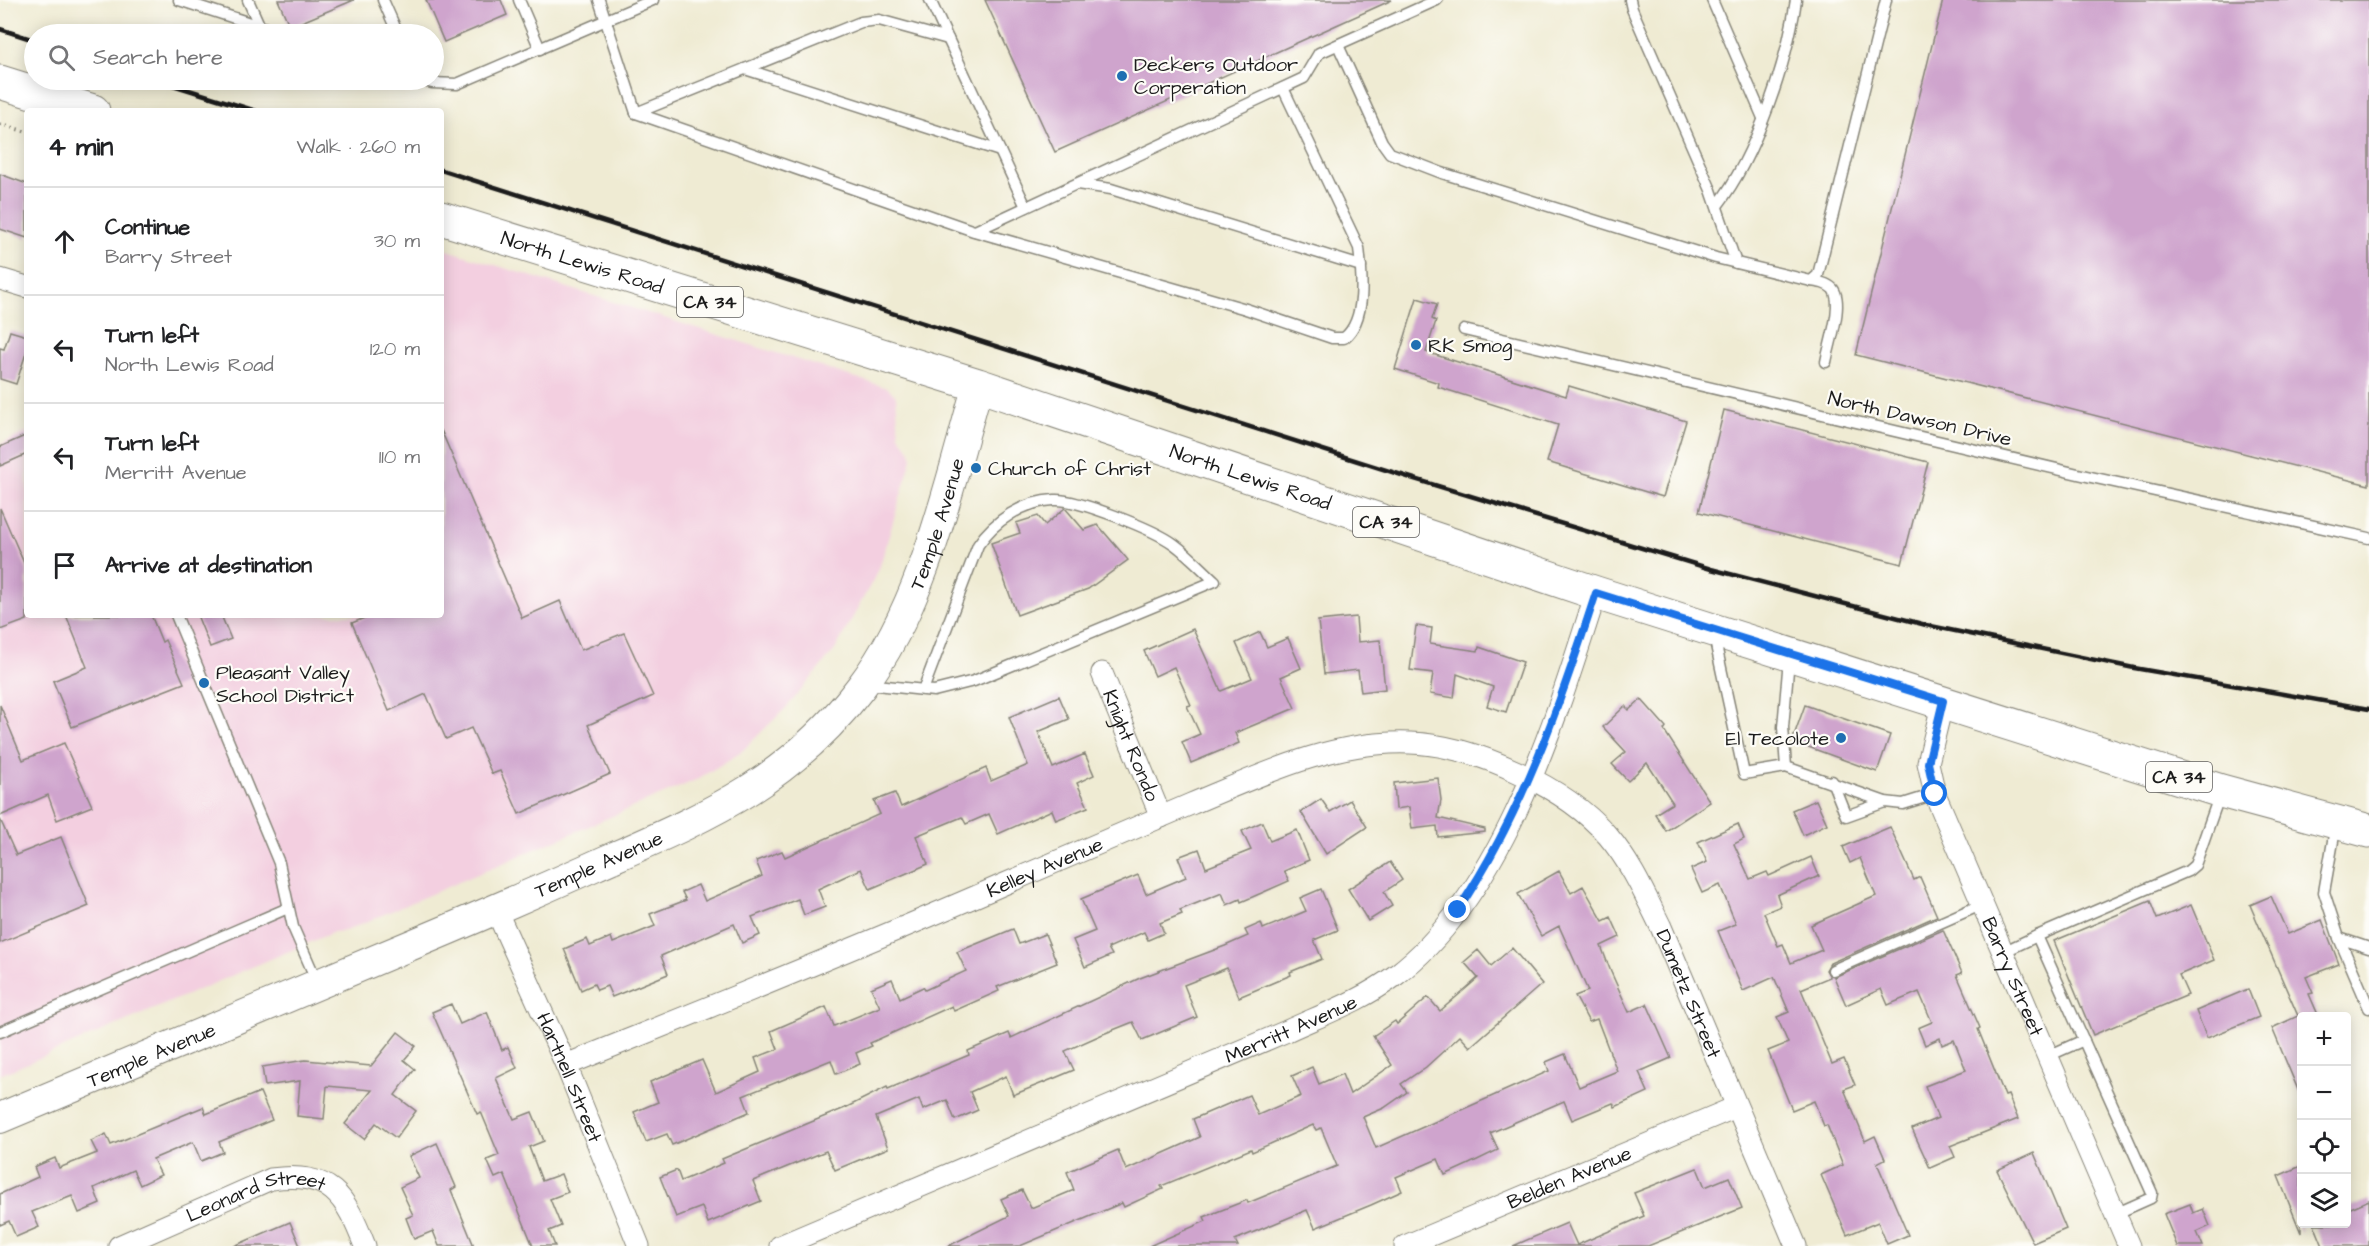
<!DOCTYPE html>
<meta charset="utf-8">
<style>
body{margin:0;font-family:"Architects Daughter",sans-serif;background:#f6f6f6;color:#202124}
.controls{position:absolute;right:18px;bottom:18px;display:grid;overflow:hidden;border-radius:6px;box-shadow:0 3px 15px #0003}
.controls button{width:54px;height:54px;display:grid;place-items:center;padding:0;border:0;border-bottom:2px solid #e0e0e0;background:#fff;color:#202124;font:30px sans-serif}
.stop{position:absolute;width:18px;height:18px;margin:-14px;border:4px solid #1a73e8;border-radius:50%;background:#fff}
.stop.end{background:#1a73e8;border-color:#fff;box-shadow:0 2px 6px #0008}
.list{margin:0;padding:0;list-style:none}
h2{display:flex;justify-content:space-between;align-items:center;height:78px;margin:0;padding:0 24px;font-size:26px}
h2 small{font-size:20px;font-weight:400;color:#757577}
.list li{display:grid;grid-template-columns:39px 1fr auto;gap:18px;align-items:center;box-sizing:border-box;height:108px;padding:0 24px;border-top:2px solid #e0e0e0}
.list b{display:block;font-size:22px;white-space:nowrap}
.list p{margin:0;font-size:20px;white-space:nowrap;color:#757577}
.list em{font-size:20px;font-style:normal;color:#757577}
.icon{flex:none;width:33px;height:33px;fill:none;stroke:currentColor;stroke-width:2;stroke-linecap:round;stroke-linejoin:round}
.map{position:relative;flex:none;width:2369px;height:1246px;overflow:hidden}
.search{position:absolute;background:#fff;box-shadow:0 3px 15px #0003;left:24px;top:24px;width:420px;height:66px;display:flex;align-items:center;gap:15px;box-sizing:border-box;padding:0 21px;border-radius:33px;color:#757577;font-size:22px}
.panel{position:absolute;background:#fff;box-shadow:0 3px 15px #0003;left:24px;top:108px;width:420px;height:510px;border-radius:6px}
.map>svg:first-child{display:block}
</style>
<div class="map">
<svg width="2369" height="1246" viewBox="0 0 2369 1246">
<rect width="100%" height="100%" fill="#fdfcf7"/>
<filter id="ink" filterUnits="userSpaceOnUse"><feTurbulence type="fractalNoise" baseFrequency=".0167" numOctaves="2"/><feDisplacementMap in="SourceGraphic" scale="12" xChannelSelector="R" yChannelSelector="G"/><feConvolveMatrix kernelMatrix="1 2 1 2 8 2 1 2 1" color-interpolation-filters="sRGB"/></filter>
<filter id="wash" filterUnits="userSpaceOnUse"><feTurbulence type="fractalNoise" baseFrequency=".008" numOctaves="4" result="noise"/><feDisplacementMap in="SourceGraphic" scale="24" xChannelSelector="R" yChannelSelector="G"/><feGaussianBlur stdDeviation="1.35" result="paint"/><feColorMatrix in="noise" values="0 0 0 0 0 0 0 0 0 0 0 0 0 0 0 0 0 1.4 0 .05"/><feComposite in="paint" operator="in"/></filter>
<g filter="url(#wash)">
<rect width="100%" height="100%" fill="#efebd3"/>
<!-- built -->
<path fill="#f3cfe0" d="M441,248l447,140 8,8 3,39 12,17 1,6 -33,111 -44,81 -48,57 -47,46 -44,27 -351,151 -11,1 -334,143v-631l27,-12v183h414z"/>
<g id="blocks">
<!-- building -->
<g fill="#cfa4cd">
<path d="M278,0h76l-64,27z"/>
<path d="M426,0h75l6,15 -63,27z"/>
<path d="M985,0h407l-337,152z"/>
<path d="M1943,0h426v485l-513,-130z"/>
<path d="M0,174l27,10v54l-27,-9z"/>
<path d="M1417,298l20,6 -5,15 4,2 -10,31 140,44 3,-10 117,35 -23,76 -116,-35 11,-37 -120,-38 1,-4 -44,-14z"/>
<path d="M10,331l17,5v14l-11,34 -16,-5v-31l4,1z"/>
<path d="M1724,410l204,52 -26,102 -203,-52z"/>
<path d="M441,430l81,188 38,-17 21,49 43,-17 29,63 -65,29 22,49 -91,40 -19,-43 -8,3 -21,-46 -25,11 -20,-45 -37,17 -37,-88 20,-8h69z"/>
<path d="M27,435v19l-27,12v-19z"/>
<path d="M0,508l27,62v50l-27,10z"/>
<path d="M1065,508l19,22 14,-5 30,35 -40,29 -71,26 -26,-72 29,-10 -4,-10 22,-7 7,9z"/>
<path d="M66,615h85l11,27 3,-2 19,43 -112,44 -19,-46 34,-14z"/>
<path d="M197,615h24l10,24 -21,8z"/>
<path d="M1356,617l2,25 22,-2 5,49 -24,3 -3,-22 -34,4 -6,-53z"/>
<path d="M1416,626l16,2 -2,16 48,7 1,-4 44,15 -17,50 -19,-6 6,-19 -36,-13 -3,24 -24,-4 3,-21 -23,-3z"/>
<path d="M1193,629l28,62 31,-13 -16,-35 24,-11 7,15 21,-9 13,30 -20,9 14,31 -60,25 4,10 -48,20 -9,-21 18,-8 -13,-28 4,-1 -17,-38 -19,9 -11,-25z"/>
<path d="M1059,696l10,23 -31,13 15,36 32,-14 9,21 -17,8 11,24 -32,13 -4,-10 -54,24 -9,-20 -23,10 -4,-7 -46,19 12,28 -58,25 -9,-20 -43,20 7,18 -21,8 -6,-16 -46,18 8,18 -18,8 -8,-19 -73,32 7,18 -56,23 -5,-11 -10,4 -3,-6 -13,6 -17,-41 23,-10 3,7 21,-9 2,6 42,-17 -5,-12 36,-14 -4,-8 16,-7 7,16 57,-25 -6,-15 26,-10 3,6 95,-43 -6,-13 21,-8 6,14 85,-39 5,13 37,-16 -19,-48z"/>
<path d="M1641,699l25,28 -2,3 46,72 -44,29 -11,-17 18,-11 -26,-40 -19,18 -16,-17 14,-12 -23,-25 22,-21 4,4z"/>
<path d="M0,705l23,55 41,-17 28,63 -35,14 -9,-25 -48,21z"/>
<path d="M1805,705l85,30 -13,37 -85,-31z"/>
<path d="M1438,778l3,22 -3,18 47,11v3l-47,5 -1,-11 -25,3 -3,-22 -13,2 -2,-26z"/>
<path d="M1321,799l9,13 20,-12 17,27 -41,27 -25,-42z"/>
<path d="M1816,800l11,24 -24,11 -11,-25z"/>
<path d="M0,819l16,36 45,-18 28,69 -89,37z"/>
<path d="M1262,822l8,19 27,-11 12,30 -25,11 5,10 -48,21 -1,-3 -13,6 -5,-12 -42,17 2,4 -22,9 4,10 -16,7 -4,-8 -36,16 4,7 -27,12 -12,-27 22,-9 -14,-32 57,-24 8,19 40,-17 -8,-20 21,-8 7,19 45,-18 -9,-19z"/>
<path d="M1738,824l6,15 -10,5 16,35 17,-7 2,4 42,-19 8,19 -42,19 4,11 -17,7 14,33 5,-2 8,19 31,-13 -11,-25 65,-29 -16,-38 -10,5 -7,-16 47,-20 24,53 6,-3 17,39 -107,47 -4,7 4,7 -29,12 31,75 12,-5 11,26 -11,4 21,52 10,-5 10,23 -8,4 31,72 -21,9 -9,-22 -31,13 -26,-60 22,-10 -16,-40 -3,1 -10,-25 -22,9 -24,-59 20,-8 -11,-26 12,-5 -15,-35 -31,14 -25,-60 18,-7 -16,-39 -18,8 -11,-24 16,-7 -9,-20z"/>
<path d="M1390,862l12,18 -18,12 8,14 -24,15 -20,-32z"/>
<path d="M1559,871l12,22 12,-7 20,35 8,-4 9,20 -19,9 10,26 18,40 18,-8 24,54 -32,14 9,20 -33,15 -2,-4 -41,17 -8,-19 -74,32 8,17 -31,15 -22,10 -7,-16 -42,18 6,14 -31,14 -56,23 -8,-18 -72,30 3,6h-89l57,-25 -2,-4 43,-17 1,3 89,-37 -16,-38 -5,2 -3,-5 -61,27 -1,-3 -90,37 2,3 -39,18 -2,-4 -102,43h-72l61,-30 -8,-17 21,-9 9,18 43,-18 -7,-18 51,-22 8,20 74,-33 -7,-18 56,-24 9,20 43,-19 -9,-20 20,-9 7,17 23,-10 8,20 42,-29 -19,-29 22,-15 2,3 31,-27 12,14 38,-33 -14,-16 14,-12 13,16 21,-18 30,36 -72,63 -10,-11 -34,31 -25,17 6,8 -23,16 -21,9 13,31 173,-77 -3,-9 19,-8 14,33 38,-16 -20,-52 -8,3 -14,-26 13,-5 -29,-65 -18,10 -23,-42z"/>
<path d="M1321,889l17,41 -24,10 8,19 -32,13 1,3 -52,22 -12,-29 -43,17 13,32 -55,23 -9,-18 -30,12 -38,17 9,19 -19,8 -42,17 -7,-19 -36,16 8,18 -23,10 -8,-20 -24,10 -4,-11 -43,18 12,31 -53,22 -9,-19 -73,30 8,20 -53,22 -6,-16 -26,10 -16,-40 17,-7 4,11 43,-18 -2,-4 123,-51 42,-21 1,2 81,-34 -1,-4 41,-18 2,5 129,-60 85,-32 23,-10 -3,-6 16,-7 2,6 43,-18 -6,-13z"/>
<path d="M2271,896l17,38 34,-14 17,44 -33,13 7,16 -4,1 10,23h-18v80l-29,-69 26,-12 -48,-111z"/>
<path d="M2150,901l7,18 34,-14 23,55 -35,15 9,20 -95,40 -39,-94z"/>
<path d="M1013,929l6,15 26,-10 12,29 -60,24 2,4 -45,20 -2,-5 -82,37 2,3 -16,7 4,11 -24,10 -5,-14 -88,36 6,16 -77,33 -5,-11 -21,8 -12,-30 24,-10 -8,-20 52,-22 14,32 44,-20 -5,-14 23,-9 -7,-18 55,-24 8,19 46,-19 -9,-19 21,-9 8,19 23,-11 2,3 41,-19 -9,-19z"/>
<path d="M1943,930l19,43 -5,2 23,53 -2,1 27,67 3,-1 10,24 -68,27 5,11 -25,11 -18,-39 26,-11 -13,-32 41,-16 -12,-30 -12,5 -2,-7 -15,7 -7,-17 14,-6 -13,-30 -31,13 -7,-16 -35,16 -12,-28z"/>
<path d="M2248,989l11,28 -52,21 -11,-27z"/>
<path d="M451,1004l9,20 27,-12 15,38 6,-3 9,21 -21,10 18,41 18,-7 12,29 -15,6 13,34 19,-7 7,18 -18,7 11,27 -12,5 6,15h-22l-29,-72 -9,4 -8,-18 12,-5 -18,-43 -4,2 -45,-102z"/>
<path d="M398,1032l18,14 -12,14 11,9 -20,26 21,16 -20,27 -20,-15 -12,16 -19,-15 27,-34 -45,-4 -3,33 -27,-3 3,-35 -35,5 -3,-19 43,-7 66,6z"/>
<path d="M260,1092l12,28 -53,22 4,10 -22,9 -8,-19 -40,17 8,16 -21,10 -7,-15 -39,18 6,16 -21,9 -7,-17 -40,16 7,15 -23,10 -7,-16 -9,4v-31l38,-17 -4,-10 21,-9 4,10 38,-15 -6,-12 15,-7 5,11 92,-38 3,7z"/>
<path d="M437,1143l19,44 -5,3 23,56h-35l-6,-15 -19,8 -8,-21 7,-3 -13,-28 19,-9 -10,-22z"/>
<path d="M2034,1153l32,76 -33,14 -36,-73z"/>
<path d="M2301,1166v67l-23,-57z"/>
<path d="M1697,1168l8,19 24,-10 13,31 -94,38h-135l54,-23 10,22 67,-29 -10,-23z"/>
<path d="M2369,1200v46h-46l-9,-22h32v-14z"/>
<path d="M2190,1204l3,9 10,-4 7,17 -13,6 6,14h-26l-13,-32z"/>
<path d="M290,1222l10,24h-66z"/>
</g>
</g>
</g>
<g filter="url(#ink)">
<use href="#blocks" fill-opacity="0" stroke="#868478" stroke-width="1.5"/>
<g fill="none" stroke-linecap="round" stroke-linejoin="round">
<!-- lane casing -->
<g stroke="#868478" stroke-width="13">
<g id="lane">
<path d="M179,0l105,34"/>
<path d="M248,0l12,27"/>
<path d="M383,0l15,34"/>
<path d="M519,0l21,49"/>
<path d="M599,0l37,113"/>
<path d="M930,0l96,207"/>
<path d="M1630,0l2,9 79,181 25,73"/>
<path d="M1712,0l51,118"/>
<path d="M1338,45l44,97 8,11 52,20 274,85 95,23 7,-6 68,-275"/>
<path d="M745,69l255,82"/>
<path d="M421,80l11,3 25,1 196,-84"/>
<path d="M636,113l338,118 272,78 86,29h12c23,-18 18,-64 15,-90l-76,-160"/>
<path d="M636,113l225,-91 18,-2 69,19"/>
<path d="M1077,184l34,5 250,77"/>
<path d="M1717,206c39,-50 70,-143 79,-206"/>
<path d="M975,231l329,-153 15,-25 118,-53"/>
<path d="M1811,281c8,1 16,2 22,8 11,14 -4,56 -7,73"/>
<path d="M1464,330l627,147 278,61"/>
<path d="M176,615l103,248 14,64 25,57"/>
<path d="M1714,636l30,138 42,-7 99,35 18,2 32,-10"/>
<path d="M867,684l67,7 40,-10 241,-100c-13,-12 -26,-26 -41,-37 -19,-14 -98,-46 -120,-44 -30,1 -60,21 -76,45l-55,145"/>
<path d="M1786,767l-3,-40 6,-68"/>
<path d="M1832,781l14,35 39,-14"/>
<path d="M2336,824l-12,68 15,46"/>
<path d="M2037,936l151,-65 7,-6 25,-71"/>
<path d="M2369,948l-30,-10 30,70"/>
<path d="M2003,952l34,-16 115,257 -1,5 -36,16"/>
<path d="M1833,970l150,-66"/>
<path d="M0,1032l288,-124"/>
<path d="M2048,1056l36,-16"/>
</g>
</g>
<!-- street casing -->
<g stroke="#868478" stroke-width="23">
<g id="street">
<path d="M0,279l27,8"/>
<path id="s1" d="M1102,673l59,144"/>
<path id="s2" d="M1943,701l-15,62 7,31 194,452"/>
<path id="s3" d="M496,910l70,155 73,181"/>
<path id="s4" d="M566,1065c146,-59 292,-117 436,-180 63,-27 126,-54 189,-81 70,-29 141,-64 219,-61 64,2 156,44 198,93 23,27 37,59 53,91l135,319"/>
<path id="s5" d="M119,1246l152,-67c60,-8 74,16 94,67"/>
<path id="s6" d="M780,1246l507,-215c37,-17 76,-31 109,-56 108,-82 160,-257 200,-382"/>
<path id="s7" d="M1405,1246l331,-139"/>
</g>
</g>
<!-- secondary casing -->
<g stroke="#868478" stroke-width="32">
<g id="secondary">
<path id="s8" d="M0,1118c128,-53 256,-108 385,-162 70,-29 140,-59 209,-90 108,-48 193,-81 267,-179 64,-84 88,-203 117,-302"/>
</g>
</g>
<!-- primary casing -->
<g stroke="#868478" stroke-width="35">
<g id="primary">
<path d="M0,82l93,29"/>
<path id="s9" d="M441,218l537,167 618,208 625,198 148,40"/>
</g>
</g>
<!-- path -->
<path stroke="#868478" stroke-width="4" stroke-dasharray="1.5 4.5" stroke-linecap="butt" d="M0,124l27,8"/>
<!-- lane -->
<use href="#lane" stroke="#fff" stroke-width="10"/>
<!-- street -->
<use href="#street" stroke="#fff" stroke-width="21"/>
<!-- secondary -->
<use href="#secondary" stroke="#fff" stroke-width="30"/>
<!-- primary -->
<use href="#primary" stroke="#fff" stroke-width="33"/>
<!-- rail -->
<g stroke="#1c1c1c" stroke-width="4.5">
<path d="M0,29l34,11"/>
<path d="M157,80l99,31"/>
<path d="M441,170l967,307 303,92 215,56 208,43 235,41"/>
</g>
</g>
</g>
<g fill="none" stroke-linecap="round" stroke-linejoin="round" filter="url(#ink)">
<!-- route -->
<path stroke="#1a73e8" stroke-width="8" d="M1458,910c65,-97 102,-206 138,-317l347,108 -15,62 7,31"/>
</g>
<!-- markers -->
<g fill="#1f6fb2" stroke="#fdfcf7" stroke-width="2">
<circle cx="1122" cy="76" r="6"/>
<circle cx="1416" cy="345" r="6"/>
<circle cx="976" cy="468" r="6"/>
<circle cx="204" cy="683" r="6"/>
<circle cx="1841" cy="738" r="6"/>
</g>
<g text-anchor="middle" stroke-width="4.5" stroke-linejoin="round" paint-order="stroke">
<!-- shield labels -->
<g fill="#fdfcf7" stroke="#605f5e" stroke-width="1.5">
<rect x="677" y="287" width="66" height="30" rx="4.5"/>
<rect x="1353" y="507" width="66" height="30" rx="4.5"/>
<rect x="2146" y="762" width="66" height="30" rx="4.5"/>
</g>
<g font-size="18" font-weight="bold" fill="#1c1c1c">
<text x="710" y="308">CA 34</text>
<text x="1386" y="528">CA 34</text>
<text x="2179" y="783">CA 34</text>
</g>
<!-- poi labels -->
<g font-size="20" fill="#1c1c1c" stroke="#fdfcf7" text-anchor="start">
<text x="1134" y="71">Deckers Outdoor<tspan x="1134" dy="23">Corperation</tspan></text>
<text x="1428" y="352">RK Smog</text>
<text x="988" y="475">Church of Christ</text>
<text x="216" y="679">Pleasant Valley<tspan x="216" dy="23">School District</tspan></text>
<text x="1829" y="745" text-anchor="end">El Tecolote</text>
</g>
<!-- street labels -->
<g font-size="20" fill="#1c1c1c" stroke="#fdfcf7">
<text dy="7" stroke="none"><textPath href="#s9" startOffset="148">North Lewis Road</textPath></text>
<text transform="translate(1920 418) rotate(13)" y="7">North Dawson Drive</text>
<text dy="7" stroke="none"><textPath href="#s9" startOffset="850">North Lewis Road</textPath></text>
<text dy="7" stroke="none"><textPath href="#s8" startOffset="1152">Temple Avenue</textPath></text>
<text dy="7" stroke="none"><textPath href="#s1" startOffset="78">Knight Rondo</textPath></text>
<text dy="7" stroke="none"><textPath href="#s8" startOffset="650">Temple Avenue</textPath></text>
<text dy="7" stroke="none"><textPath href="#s4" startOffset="518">Kelley Avenue</textPath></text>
<text dy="7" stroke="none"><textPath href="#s2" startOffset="294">Barry Street</textPath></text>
<text dy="7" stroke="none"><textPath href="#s4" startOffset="1308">Dumetz Street</textPath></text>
<text dy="7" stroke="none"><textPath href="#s6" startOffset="555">Merritt Avenue</textPath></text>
<text dy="7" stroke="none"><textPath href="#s8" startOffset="164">Temple Avenue</textPath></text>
<text dy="7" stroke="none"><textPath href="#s3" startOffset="183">Hartnell Street</textPath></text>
<text dy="7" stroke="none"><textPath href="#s7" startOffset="178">Belden Avenue</textPath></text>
<text dy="7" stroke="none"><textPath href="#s5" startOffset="148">Leonard Street</textPath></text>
</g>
</g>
</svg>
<div class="controls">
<button>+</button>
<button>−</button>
<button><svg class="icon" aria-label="locate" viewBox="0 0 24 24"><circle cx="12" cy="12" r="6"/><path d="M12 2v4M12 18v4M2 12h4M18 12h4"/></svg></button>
<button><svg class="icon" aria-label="layers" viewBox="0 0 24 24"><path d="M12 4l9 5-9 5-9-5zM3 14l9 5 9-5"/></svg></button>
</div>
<div class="stop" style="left:1935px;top:794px"></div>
<div class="stop end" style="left:1458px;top:910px"></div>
<div class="search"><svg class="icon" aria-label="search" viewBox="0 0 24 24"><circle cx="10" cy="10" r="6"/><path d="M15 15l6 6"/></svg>Search here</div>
<section class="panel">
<h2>4 min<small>Walk · 260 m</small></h2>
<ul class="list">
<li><svg class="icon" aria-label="ahead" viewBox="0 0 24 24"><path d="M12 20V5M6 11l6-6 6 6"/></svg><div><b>Continue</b><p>Barry Street</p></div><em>30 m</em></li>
<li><svg class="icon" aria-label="left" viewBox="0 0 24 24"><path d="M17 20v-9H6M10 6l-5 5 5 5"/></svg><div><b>Turn left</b><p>North Lewis Road</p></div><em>120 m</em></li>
<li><svg class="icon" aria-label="left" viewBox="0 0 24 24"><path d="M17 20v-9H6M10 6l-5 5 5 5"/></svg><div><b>Turn left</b><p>Merritt Avenue</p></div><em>110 m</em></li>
<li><svg class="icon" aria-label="arrive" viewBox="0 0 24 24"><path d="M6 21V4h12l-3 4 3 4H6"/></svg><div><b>Arrive at destination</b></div></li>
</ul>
</section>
</div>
